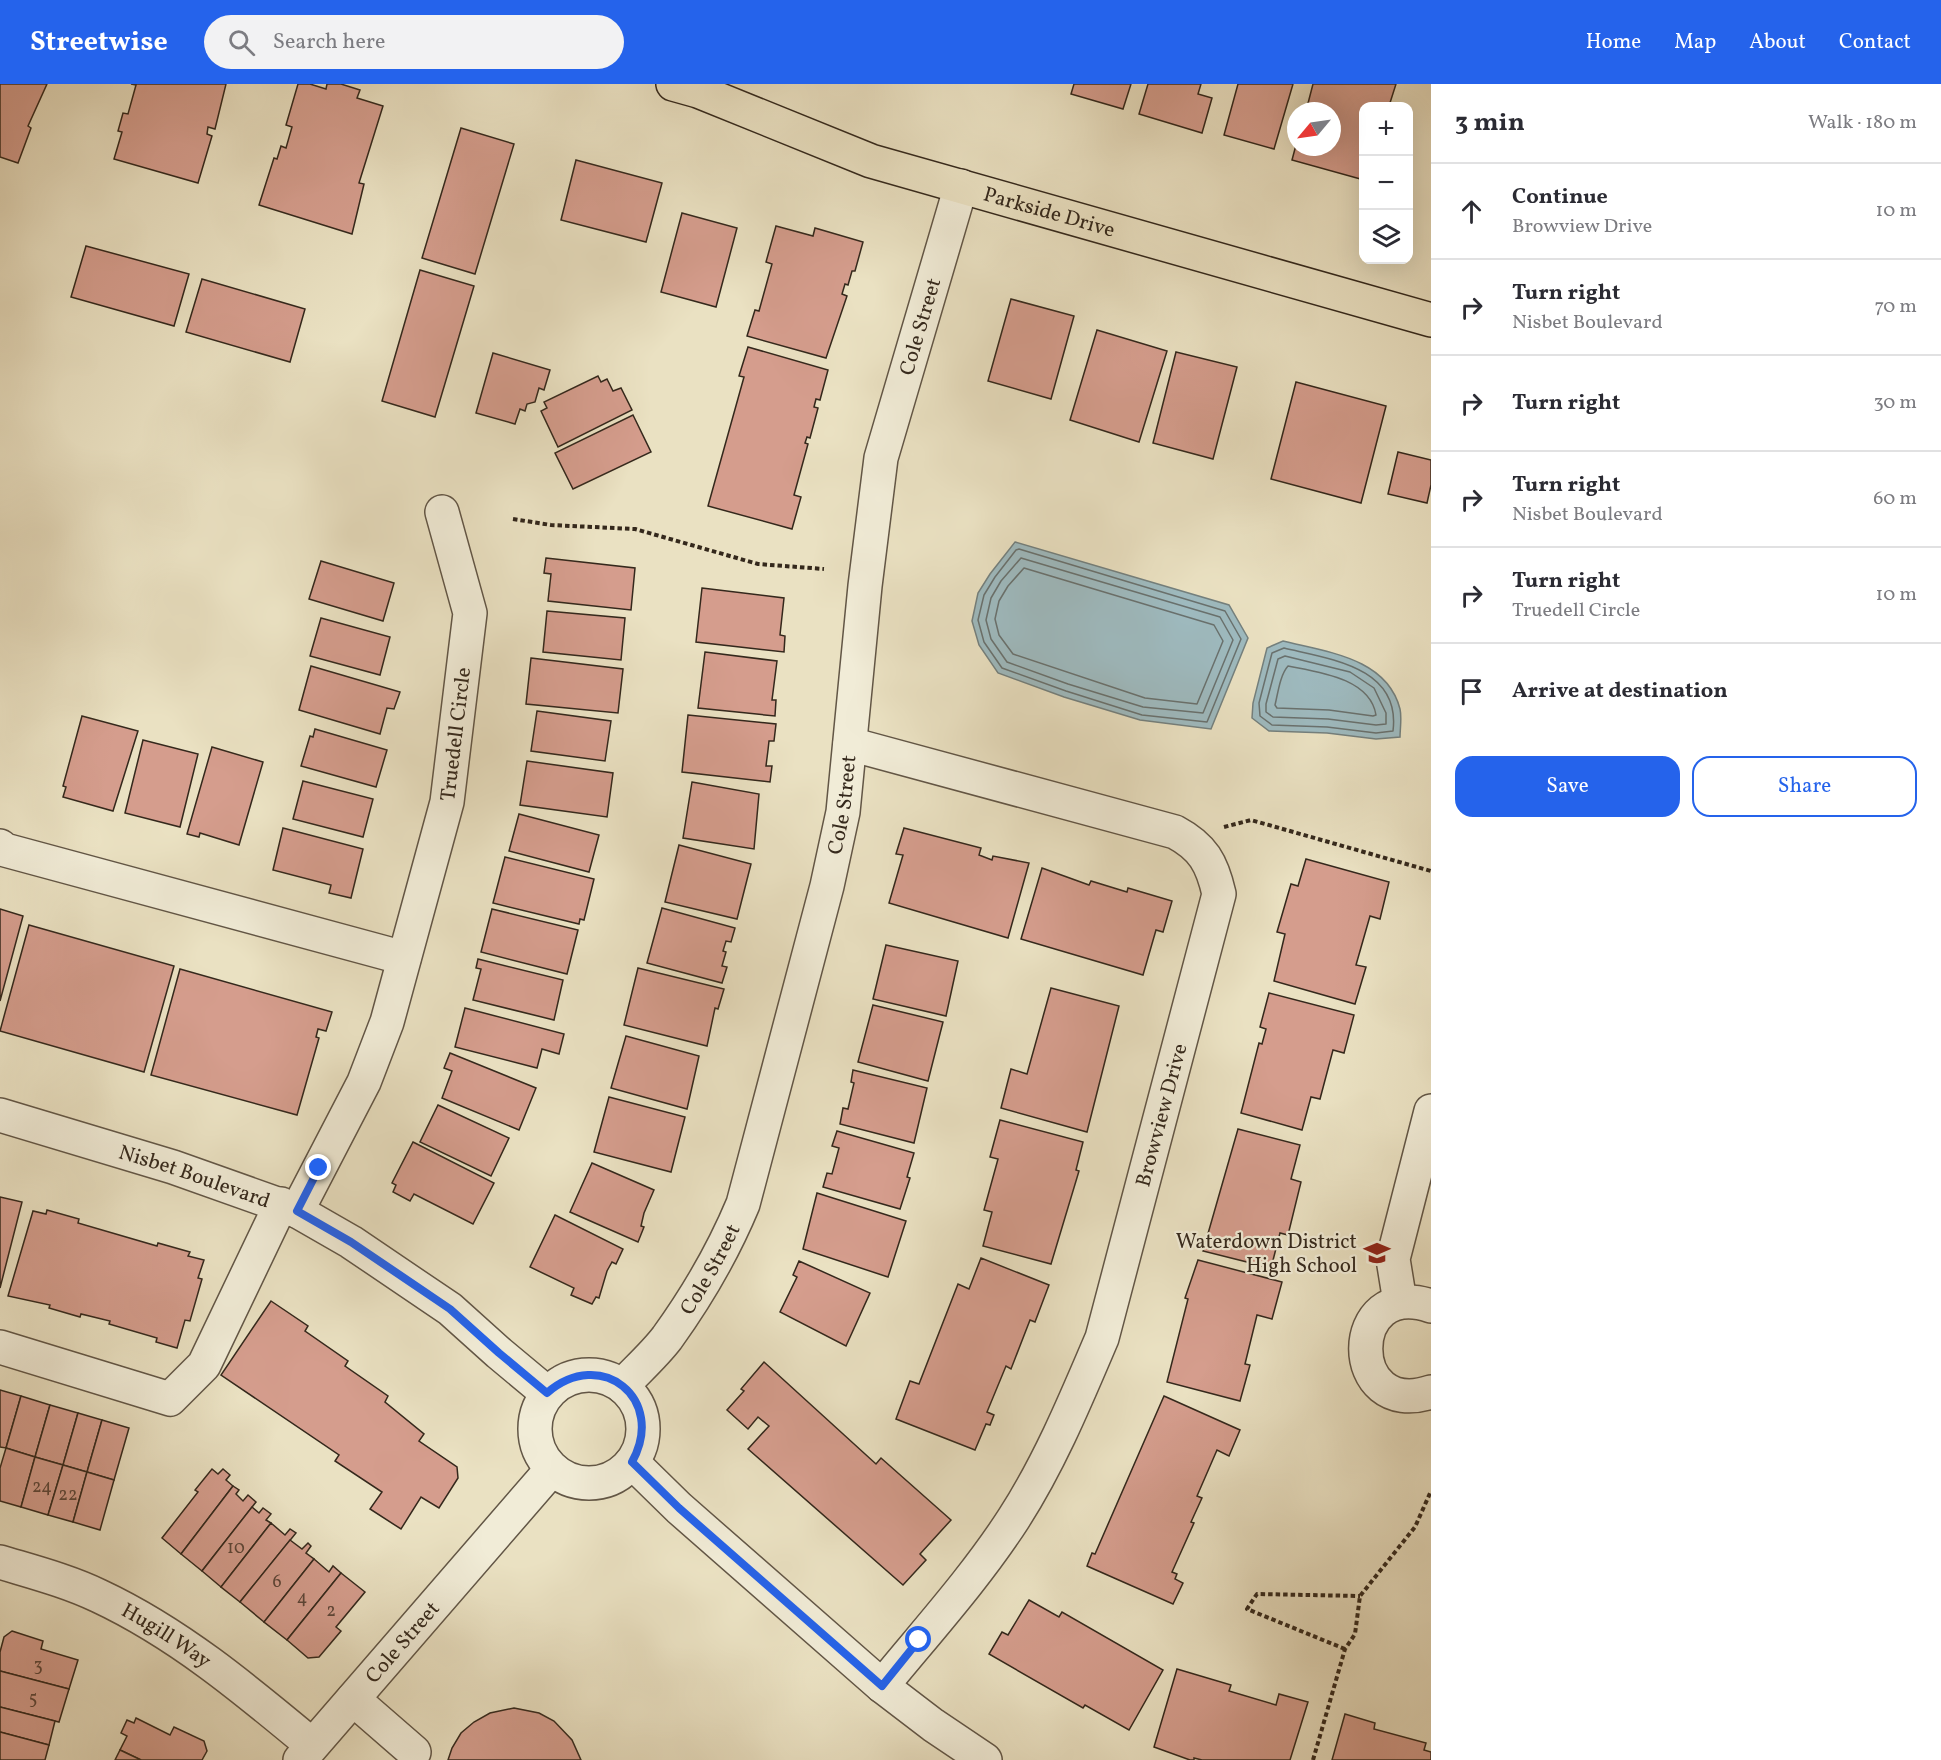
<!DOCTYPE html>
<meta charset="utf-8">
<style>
body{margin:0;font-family:Vollkorn,serif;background:#f2f2f3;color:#2b2b33}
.controls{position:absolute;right:18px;top:18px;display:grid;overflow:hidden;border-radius:12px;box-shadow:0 6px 24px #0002}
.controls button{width:54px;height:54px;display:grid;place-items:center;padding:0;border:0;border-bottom:2px solid #e1e1e2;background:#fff;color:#2b2b33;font:30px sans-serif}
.compass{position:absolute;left:1287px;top:18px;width:54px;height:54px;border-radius:50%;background:#fff;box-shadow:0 6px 24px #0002;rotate:241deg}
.stop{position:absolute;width:18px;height:18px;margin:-14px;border:4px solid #2563eb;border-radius:50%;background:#fff}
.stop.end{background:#2563eb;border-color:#fff;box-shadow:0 2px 6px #0008}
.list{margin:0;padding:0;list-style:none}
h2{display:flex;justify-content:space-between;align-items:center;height:78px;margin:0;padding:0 24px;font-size:26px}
h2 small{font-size:20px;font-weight:400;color:#7c7c81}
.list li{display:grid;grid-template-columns:39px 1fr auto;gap:18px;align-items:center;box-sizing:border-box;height:96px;padding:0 24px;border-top:2px solid #e1e1e2}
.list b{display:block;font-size:22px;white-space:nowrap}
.list p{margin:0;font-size:20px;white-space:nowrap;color:#7c7c81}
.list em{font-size:20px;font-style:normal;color:#7c7c81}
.actions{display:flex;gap:12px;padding:18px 24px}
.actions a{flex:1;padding:14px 0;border:2px solid #2563eb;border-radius:18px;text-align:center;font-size:21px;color:#2563eb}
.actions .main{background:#2563eb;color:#fff}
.icon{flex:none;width:33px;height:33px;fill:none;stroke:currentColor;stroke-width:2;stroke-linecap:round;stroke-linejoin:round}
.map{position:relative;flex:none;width:1431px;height:1676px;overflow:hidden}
header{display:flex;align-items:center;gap:36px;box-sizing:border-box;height:84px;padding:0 30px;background:#2563eb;color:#fff}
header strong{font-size:28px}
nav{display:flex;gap:33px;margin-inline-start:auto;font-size:21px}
.search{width:420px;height:54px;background:#f2f2f3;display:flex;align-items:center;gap:15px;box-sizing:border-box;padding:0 21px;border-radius:33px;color:#7c7c81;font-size:22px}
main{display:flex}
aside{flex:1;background:#fff}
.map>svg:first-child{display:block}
</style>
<header>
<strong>Streetwise</strong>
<div class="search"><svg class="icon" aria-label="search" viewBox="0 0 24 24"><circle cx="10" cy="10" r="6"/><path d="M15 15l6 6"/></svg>Search here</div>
<nav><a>Home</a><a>Map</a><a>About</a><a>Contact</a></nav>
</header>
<main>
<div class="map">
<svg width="1431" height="1676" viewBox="0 0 1431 1676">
<rect width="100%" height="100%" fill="#eae1c2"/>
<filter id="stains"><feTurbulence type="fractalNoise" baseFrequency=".00333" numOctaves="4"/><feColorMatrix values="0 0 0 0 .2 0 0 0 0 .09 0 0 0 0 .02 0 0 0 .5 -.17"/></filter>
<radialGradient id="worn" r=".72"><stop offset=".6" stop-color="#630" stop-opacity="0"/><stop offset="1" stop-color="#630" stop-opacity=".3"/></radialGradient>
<!-- water -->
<g fill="#9ebabf" stroke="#74807e" stroke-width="1.5">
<path d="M1015,458l214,63 19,33 -37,91 -71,-9 -76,-23 -66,-24 -19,-28 -7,-24 6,-28 12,-19z"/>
<path d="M1283,557c44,11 104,17 117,68 2,9 0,20 0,28l-24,2 -49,-6 -58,-2 -17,-13 1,-15 14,-55z"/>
</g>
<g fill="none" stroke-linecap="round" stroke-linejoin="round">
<!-- shore -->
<g stroke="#69716e" stroke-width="1.5">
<path d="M1019,465l206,62 16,28 -34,83 -65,-7 -76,-24 -64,-23 -18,-26 -6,-22 6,-25 11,-18 21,-27z"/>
<path d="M1021,474l199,59 13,23 -30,73 -60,-6 -75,-23 -61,-22 -16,-23 -5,-19 5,-22 10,-17z"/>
<path d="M1024,484l190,57 9,16 -26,63 -52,-6 -132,-44 -14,-19 -4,-16 4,-18 9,-15z"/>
<path d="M1284,564c46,11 117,19 109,83l-17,2 -49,-6 -55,-2 -12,-9 -1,-13 13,-50z"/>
<path d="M1285,572l65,16 24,16 12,25v11l-10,1 -48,-6 -55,-2 -7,-5v-8l12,-45z"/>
<path d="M1288,582c30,6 82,12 88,49l-3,1 -44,-6 -52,-2 -2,-3c3,-12 5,-30 13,-39z"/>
</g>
</g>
<!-- building -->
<g fill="#d59d8d" stroke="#34281c" stroke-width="1.5">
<path d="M0,0h47l-19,42 3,2 -13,35 -18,-6z"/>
<path d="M131,0h95l-11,45 -7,-2 -1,7 5,2 -14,47 -84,-24 8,-27 -4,-1 5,-18 5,1 8,-29z"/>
<path d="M298,0h12l16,5 1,-5h14l19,6 -3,8 26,8 -24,77 5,1 -12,50 -93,-29 15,-47 3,1 4,-13 5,2 6,-21 -6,-2z"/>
<path d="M1074,0h57l-8,25 -52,-15z"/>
<path d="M1148,0h53l-3,10 14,4 -10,35 -63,-19z"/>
<path d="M1238,0h55l-19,65 -50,-14z"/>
<path d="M1313,0h83l-7,22h-25v74l-72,-20 4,-15v2h36v-36h-26z"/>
<path d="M461,44l53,16 -39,130 -53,-16z"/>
<path d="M576,76l86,23 -16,59 -85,-22z"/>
<path d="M682,129l55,15 -21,79 -55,-15z"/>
<path d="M776,142l37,10 2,-8 48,14 -8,29h-3l-4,14 -3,-1 -3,10 5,2 -21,62 -79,-22 8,-26 4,1 13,-47 -6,-2z"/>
<path d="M86,162l103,28 -15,52 -103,-29z"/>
<path d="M420,186l54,16 -39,131 -53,-16z"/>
<path d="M202,195l103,30 -15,53 -104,-30z"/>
<path d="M1011,215l63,17 -23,83 -63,-18z"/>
<path d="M1097,246l70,21 -28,91 -69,-22z"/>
<path d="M748,263l80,23 -8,30 -4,-1 -2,8 4,1 -8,30 -3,-1 -2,6 3,1 -14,51 7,2 -9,32 -84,-23 36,-129 -5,-1z"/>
<path d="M1176,268l61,15 -24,92 -60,-16z"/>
<path d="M493,269l57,17 -6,20 -5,-2 -4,14 -8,2 -2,7 -5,-2 -5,15 -39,-11z"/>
<path d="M598,292l3,6 6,-3 6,12 8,-3 11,22 -74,37 -17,-36 6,-3 -3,-6z"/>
<path d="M1296,298l90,24 -25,97 -90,-24z"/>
<path d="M633,331l18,37 -78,37 -18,-36z"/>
<path d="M1398,368l33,8v25l-4,18 -39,-9z"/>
<path d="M546,474l89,10 -4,42 -83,-9 3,-27 -7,-1z"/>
<path d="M321,477l73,22 -11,38 -74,-22z"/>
<path d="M702,504l82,10 -4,37 5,1 -1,16 -88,-10z"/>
<path d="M547,527l78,7 -4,42 -78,-8z"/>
<path d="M321,534l69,19 -10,38 -70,-19z"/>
<path d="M705,568l72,9 -5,39h4l-1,16 -77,-8z"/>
<path d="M531,574l92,11 -5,44 -92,-9z"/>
<path d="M311,582l89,26 -6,17 -7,-1 -7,26 -81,-24z"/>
<path d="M537,627l74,10 -6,40 -74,-10z"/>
<path d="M688,631l88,9 -2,17h-5l-1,9 -2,16h6l-2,16 -88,-10z"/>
<path d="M82,632l56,15 -25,80 -50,-14 3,-10 -3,-1z"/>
<path d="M315,645l72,21 -11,37 -75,-21 9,-30 3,1z"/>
<path d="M143,656l55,14 -18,73 -55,-14z"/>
<path d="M212,663l51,15 -24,83 -39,-12 -1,4 -12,-3z"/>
<path d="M527,677l86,12 -6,44 -87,-12z"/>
<path d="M303,697l70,18 -10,38 -70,-18z"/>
<path d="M692,698l67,12 -5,55 -71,-11z"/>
<path d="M519,730l80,21 -10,37 -80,-21z"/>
<path d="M283,744l80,21 -12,49 -22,-5 2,-8 -58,-15z"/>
<path d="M904,744l77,20 -2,7 13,5 1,-4 36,7 -21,75 -119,-35 14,-48 -7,-1z"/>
<path d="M679,761l72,19 -14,55 -72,-17z"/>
<path d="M505,773l89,22 -10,41 -4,-1 -1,5 -86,-21z"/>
<path d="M1306,775l83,23 -9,37 -10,-3 -14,49 10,2 -11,37 -81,-23 11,-47 -8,-2 14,-48 7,2z"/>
<path d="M1042,784l47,17 2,-4 36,11 1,-4 44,13 -9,31 -7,-2 -13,45 -122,-36z"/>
<path d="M662,824l73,20 -4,14 -5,-1 -3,10 3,1 -4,14 5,1 -5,16 -75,-20z"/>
<path d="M0,825l23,7 -23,85z"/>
<path d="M492,825l86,21 -11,44 -86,-22z"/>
<path d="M29,841l145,41 -30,106 -144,-41z"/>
<path d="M886,861l72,16 -12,55 -73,-17z"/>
<path d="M478,875l85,21 -9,40 -81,-20 8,-31 -5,-1z"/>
<path d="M638,884l86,21 -6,20 -3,-1 -8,38 -83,-21z"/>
<path d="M180,885l152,43 -6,19 -8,-2 -2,8 3,1 -22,77 -146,-40z"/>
<path d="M1051,904l68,18 -32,126 -86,-24 10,-39 16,5z"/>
<path d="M1269,909l85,22 -10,38 -11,-3 -13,49 -9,-2 -9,33 -61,-17 18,-70 3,1 4,-15 -6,-2z"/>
<path d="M873,921l70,17 -15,59 -70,-19z"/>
<path d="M465,924l99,26 -5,20 -17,-5 -5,19 -82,-21z"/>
<path d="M626,952l73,20 -12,53 -76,-21z"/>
<path d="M450,969l86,35 -17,42 -77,-32 10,-27 -8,-3z"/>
<path d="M853,986l74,18 -13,55 -74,-19 3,-16 5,1 6,-26 -3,-1z"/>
<path d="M609,1013l76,20 -14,55 -77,-20z"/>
<path d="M438,1021l71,33 -18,38 -71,-34z"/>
<path d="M1000,1036l83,22 -7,28 3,1 -28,93 -68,-18 9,-34 -8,-2 14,-51 -8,-2z"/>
<path d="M1238,1045l62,16 -9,34 10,3 -13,53 -8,-2 -9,35 -68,-17z"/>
<path d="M837,1047l77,22 -7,24 3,1 -10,31 -77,-22 4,-14 5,1 7,-26 -7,-2z"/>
<path d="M413,1058l81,41 -21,41 -59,-30 -4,7 -17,-9 3,-7 -4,-2z"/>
<path d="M592,1079l62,27 -10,23 -3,13 3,1 -6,15 -68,-30z"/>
<path d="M817,1109l89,28 -18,56 -85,-28z"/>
<path d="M0,1113l22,5 -22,86z"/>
<path d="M47,1126l32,9 -1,4 79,23 1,-3 32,9 -2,4 16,4 -6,18 4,1 -12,42 -5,-1 -8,28 -21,-6 1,-4 -48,-14 1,-3 -29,-7 -1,3 -31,-9 1,-3 -42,-9 25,-85 13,3z"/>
<path d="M555,1131l68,34 -7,15 -4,-2 -5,9 -8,27 -3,-1 -4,7 -21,-9 3,-7 -44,-21z"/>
<path d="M981,1174l68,27 -14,37 -5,-2 -19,49 -5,-3 -19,46 7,3 -4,10 -4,-1 -11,26 -79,-31 14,-38 9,3 39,-100 11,5z"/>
<path d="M1198,1176l84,22 -10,37 -15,-4 -12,49 5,1 -10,36 -73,-19 21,-83 -3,-1z"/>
<path d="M799,1177l71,32 -24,53 -66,-34 17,-35 -4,-2z"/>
<path d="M271,1217l37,25 -3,5 43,30 -3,5 43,30 -3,6 39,32 -5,7 38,26 1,11 -19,30 -18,-11 -20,32 -31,-20 12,-17 -47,-31 4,-6 -118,-80z"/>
<path d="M764,1278l112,102 5,-6 70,62 -31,34 6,6 -23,25 -155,-136 21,-23 -11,-9 -10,12 -21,-19 17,-19 -3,-2z"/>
<path d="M0,1306l21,6 -15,52 -6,-1z"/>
<path d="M21,1312l29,9 -15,52 -29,-9z"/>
<path d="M1164,1312l76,34 -11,26 -12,-6 -20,46 5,2 -11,24 3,1 -22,49 5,2 -2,5 8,4 -10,21 -86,-38 5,-13 3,1z"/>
<path d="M50,1321l28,8 -15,52 -28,-8z"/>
<path d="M78,1329l24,7 -15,52 -24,-7z"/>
<path d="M102,1336l27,8 -15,52 -27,-8z"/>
<path d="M6,1364l29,9 -14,50 -21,-6v-33z"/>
<path d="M35,1373l28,8 -15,50 -27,-8z"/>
<path d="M63,1381l24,7 -14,50 -25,-7z"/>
<path d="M212,1385l6,5 5,-5 7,6 -4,5 7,6 -52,68 -19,-16 36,-46 -3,-2z"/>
<path d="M87,1388l27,8 -14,50 -27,-8z"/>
<path d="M233,1402l6,4 -3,4 7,7 5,-6 8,7 -54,69 -21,-17z"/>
<path d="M252,1423l7,6 4,-5 8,6 -5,6 5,3 -50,64 -19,-16z"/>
<path d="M271,1439l14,12 5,-6 6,4 -56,69 -19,-15z"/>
<path d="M290,1456l12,9 6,-6 3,3 -5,7 8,6 -50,63 -24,-20z"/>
<path d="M314,1475l15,13 4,-6 8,7 -54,67 -23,-18z"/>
<path d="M341,1489l24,19 -29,35 5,4 -22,26 -11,1 -21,-18z"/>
<path d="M1029,1516l30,17 3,-5 101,58 -34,60 -44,-25 -2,3 -94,-54 13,-22 6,3z"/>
<path d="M12,1547l31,10 -2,8 37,11 -9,29 -69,-18v-19l4,-15z"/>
<path d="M1177,1585l54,16 -2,6 47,14 3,-11 29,8 -18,58h-88l-8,-2v2h-4l-36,-13z"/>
<path d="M0,1587l69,18 -10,33 -59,-15z"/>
<path d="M0,1623l55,14 -6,24 -49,-13z"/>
<path d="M514,1624l25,5 15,8 18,19 9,20h-133l4,-12 9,-15 13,-11 16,-9z"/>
<path d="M1345,1630l30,9 -1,6 52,14 -2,7 7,2v8h-99z"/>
<path d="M136,1634l34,17 4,-8 30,14 3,10 -5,9h-61l-21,-10 7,-14 -6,-3 6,-13 7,3z"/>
<path d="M0,1648l49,13 -4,15h-45z"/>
<path d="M120,1666l21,10h-26z"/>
</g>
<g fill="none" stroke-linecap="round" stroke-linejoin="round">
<!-- minor casing -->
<g stroke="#625646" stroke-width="36">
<g id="minor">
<path d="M850,660l325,88c28,15 37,31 44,62l-117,444c-26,61 -52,124 -88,180 -38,59 -87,113 -132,168"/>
<path d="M0,762l5,4 399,108"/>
<path id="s1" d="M0,1031l173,52 124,44 54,31 99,67 49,44 48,40"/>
<path id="s2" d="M297,1127l67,-129 23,-60 60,-220 23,-189 -28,-101"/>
<path d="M1400,1218l-7,-43 38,-148"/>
<path d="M1431,1222c-87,-30 -87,115 0,86"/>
<path d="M0,1263l170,52 34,-34 77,-161"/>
<circle cx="589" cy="1345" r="54"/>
<path id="s3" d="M622,1302c15,-16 32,-31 45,-48 31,-43 56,-86 76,-134l84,-318 16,-74 22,-226 16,-128 80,-272"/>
<path d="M632,1378l47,46 203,178 51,39 52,35"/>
<path id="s4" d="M0,1478c33,10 68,19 99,34 79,37 147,94 213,149"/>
<path d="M353,1615l61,53"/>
<path id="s5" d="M300,1676l252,-291"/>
</g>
</g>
<!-- major casing -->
<g stroke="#34281c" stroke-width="36">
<g id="major">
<path id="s6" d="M673,0l25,7 173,70 560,159"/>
</g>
</g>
<!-- path -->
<g stroke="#34281c" stroke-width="4" stroke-dasharray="4.5 3" stroke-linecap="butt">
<path d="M513,435l38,6 84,4 123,35 66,5"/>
<path d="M1224,743l27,-7 180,51"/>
<path d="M1345,1565l-98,-40 10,-15 103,2"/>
<path d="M1313,1676l32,-111 10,-15 5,-38 55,-69 16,-36"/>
</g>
<!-- minor -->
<use href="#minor" stroke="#f1ecd7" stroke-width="33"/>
<!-- major -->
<use href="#major" stroke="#eae1c2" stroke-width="33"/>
</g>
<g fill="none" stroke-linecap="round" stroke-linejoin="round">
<!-- route -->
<path stroke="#2563eb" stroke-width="8" d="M319,1084l-22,43 54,31 99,67 49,44 48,40c54,-47 120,6 85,69l47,46 203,178 37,-46"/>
</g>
<!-- icons -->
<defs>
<g id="school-bare" transform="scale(2.07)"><path d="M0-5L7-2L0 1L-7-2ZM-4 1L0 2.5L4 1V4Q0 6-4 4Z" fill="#8f2418" stroke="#f1ecd7" stroke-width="2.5" paint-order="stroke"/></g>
</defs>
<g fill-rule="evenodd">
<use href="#school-bare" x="1377" y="1169"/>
</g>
<g text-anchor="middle" stroke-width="4.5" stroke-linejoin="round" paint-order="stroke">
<!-- number labels -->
<g font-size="18" fill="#5c4538">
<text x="42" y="1408">24</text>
<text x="68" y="1416">22</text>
<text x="236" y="1469">10</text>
<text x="277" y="1503">6</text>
<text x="302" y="1519">4</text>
<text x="331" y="1532">2</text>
<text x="38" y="1587">3</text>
<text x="33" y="1620">5</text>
</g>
<!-- street labels -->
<g font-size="21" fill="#34281c" stroke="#f1ecd7">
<text dy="7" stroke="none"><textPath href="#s6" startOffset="398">Parkside Drive</textPath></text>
<text dy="7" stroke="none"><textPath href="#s3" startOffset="1118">Cole Street</textPath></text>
<text dy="7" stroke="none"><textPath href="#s2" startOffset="506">Truedell Circle</textPath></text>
<text dy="7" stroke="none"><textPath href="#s3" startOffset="632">Cole Street</textPath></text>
<text transform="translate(1161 1031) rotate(-75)" y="7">Browview Drive</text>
<text dy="7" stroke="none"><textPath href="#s1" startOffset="204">Nisbet Boulevard</textPath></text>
<text dy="7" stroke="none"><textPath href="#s3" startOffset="147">Cole Street</textPath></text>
<text dy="7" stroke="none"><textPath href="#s4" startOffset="183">Hugill Way</textPath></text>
<text dy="7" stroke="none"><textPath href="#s5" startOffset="156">Cole Street</textPath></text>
</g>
<!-- poi labels -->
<g font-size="21" fill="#34281c" stroke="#f1ecd7" text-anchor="end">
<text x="1357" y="1164">Waterdown District<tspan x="1357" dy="24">High School</tspan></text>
</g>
</g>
<rect width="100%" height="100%" filter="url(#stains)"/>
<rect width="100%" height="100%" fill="url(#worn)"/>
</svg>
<div class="controls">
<button>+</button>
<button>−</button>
<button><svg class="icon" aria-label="layers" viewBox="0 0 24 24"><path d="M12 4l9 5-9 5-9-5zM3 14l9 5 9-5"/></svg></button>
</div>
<svg class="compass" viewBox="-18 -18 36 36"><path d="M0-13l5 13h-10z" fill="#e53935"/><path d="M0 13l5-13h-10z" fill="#7c7c81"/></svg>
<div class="stop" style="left:919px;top:1556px"></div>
<div class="stop end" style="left:319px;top:1084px"></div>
</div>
<aside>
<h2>3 min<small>Walk · 180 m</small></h2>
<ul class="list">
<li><svg class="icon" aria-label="ahead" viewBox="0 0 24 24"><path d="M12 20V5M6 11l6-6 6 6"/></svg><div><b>Continue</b><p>Browview Drive</p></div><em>10 m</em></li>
<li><svg class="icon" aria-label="right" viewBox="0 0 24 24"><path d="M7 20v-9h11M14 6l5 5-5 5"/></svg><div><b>Turn right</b><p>Nisbet Boulevard</p></div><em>70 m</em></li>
<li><svg class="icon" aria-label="right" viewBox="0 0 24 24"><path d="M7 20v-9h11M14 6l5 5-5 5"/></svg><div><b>Turn right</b></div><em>30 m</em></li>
<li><svg class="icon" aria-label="right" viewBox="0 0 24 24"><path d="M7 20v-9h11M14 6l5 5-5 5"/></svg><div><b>Turn right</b><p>Nisbet Boulevard</p></div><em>60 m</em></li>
<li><svg class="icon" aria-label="right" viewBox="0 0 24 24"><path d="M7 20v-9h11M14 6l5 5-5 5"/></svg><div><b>Turn right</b><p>Truedell Circle</p></div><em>10 m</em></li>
<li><svg class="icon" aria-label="arrive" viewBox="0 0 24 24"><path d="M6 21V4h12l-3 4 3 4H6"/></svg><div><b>Arrive at destination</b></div></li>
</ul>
<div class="actions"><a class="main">Save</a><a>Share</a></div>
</aside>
</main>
